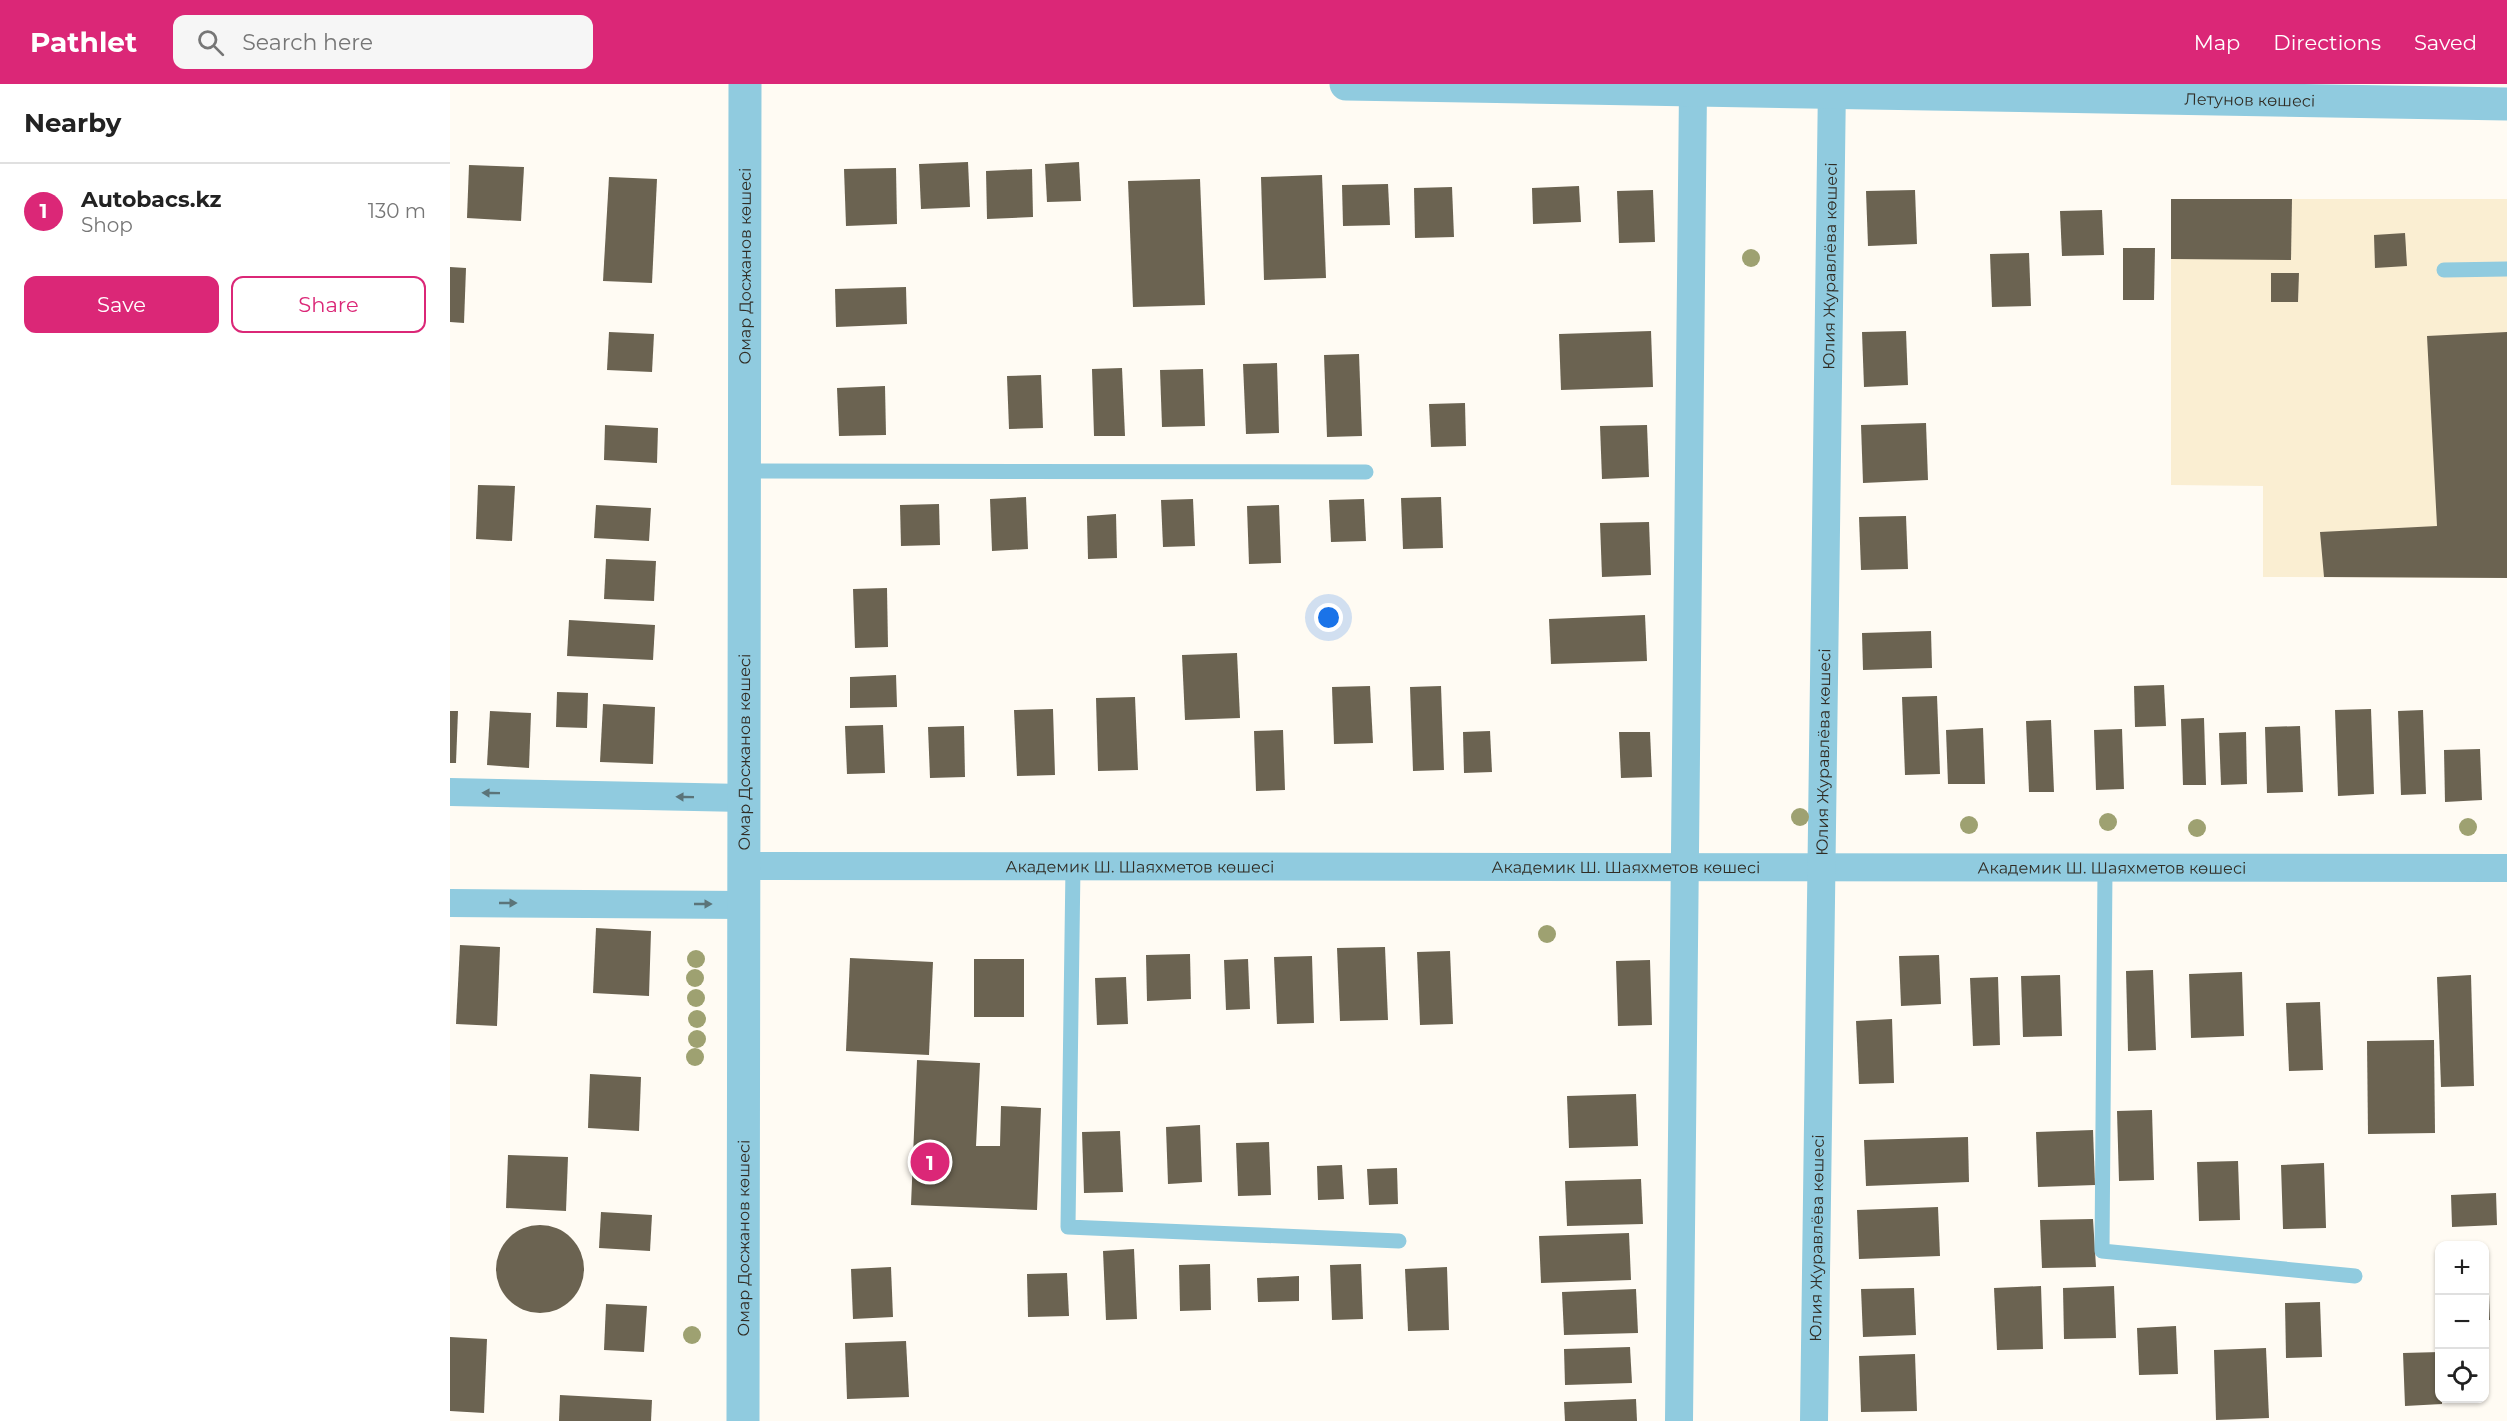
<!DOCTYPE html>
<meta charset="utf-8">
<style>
body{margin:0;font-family:Montserrat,sans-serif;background:#f6f6f6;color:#222}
.controls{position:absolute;right:18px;bottom:18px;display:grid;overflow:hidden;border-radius:12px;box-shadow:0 2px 4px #0004}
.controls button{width:54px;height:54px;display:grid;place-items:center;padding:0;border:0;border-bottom:2px solid #e0e0e0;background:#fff;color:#222;font:30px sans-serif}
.you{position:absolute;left:879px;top:534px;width:21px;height:21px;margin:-15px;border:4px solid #fff;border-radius:50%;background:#1a73e8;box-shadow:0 0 0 9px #1a73e833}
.badge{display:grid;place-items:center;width:39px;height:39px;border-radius:50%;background:#db2777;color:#fff;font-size:20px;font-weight:700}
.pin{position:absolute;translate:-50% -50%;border:3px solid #fff;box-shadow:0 2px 6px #0006}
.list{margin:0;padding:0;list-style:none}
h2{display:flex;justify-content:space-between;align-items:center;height:78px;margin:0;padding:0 24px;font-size:26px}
h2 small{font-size:20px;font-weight:400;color:#767676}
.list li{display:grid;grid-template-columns:39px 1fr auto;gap:18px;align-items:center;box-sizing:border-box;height:96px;padding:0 24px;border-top:2px solid #e0e0e0}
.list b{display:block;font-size:22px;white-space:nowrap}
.list p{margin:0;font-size:20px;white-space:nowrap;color:#767676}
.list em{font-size:20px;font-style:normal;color:#767676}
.actions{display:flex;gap:12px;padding:18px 24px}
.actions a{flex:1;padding:14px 0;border:2px solid #db2777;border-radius:12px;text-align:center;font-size:21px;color:#db2777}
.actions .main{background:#db2777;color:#fff}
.icon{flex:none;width:33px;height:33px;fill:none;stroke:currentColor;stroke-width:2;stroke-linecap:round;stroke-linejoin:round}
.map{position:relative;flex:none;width:2057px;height:1337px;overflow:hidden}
header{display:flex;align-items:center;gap:36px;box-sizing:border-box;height:84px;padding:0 30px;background:#db2777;color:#fff}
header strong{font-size:28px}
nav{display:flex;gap:33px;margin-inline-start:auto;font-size:21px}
.search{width:420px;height:54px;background:#f6f6f6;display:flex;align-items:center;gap:15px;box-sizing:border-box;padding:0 21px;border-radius:12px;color:#767676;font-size:22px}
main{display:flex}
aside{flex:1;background:#fff}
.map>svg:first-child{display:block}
</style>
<header>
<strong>Pathlet</strong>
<div class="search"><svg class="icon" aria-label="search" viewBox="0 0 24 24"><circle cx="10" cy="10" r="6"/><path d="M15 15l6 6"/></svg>Search here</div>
<nav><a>Map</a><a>Directions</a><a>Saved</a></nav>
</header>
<main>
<aside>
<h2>Nearby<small></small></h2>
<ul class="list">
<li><span class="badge">1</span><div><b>Autobacs.kz</b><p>Shop</p></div><em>130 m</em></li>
</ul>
<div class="actions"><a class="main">Save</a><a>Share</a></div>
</aside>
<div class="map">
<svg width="2057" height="1337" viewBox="0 0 2057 1337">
<rect width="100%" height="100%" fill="#fffbf3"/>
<!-- built -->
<path fill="#faeed2" d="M1721,115h336v379l-244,-1v-91l-92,-1z"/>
<!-- building -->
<g fill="#6b6351">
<path d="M518,78l2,45 -49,2 -2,-45z"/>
<path d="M629,78l2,39 -34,1 -2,-38z"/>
<path d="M19,81l55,2 -3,54 -54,-3z"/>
<path d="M446,84l1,56 -51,2 -2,-57z"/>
<path d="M582,85l1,48 -46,2 -1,-48z"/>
<path d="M872,91l4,103 -62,2 -3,-103z"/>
<path d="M159,93l48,2 -5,104 -49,-2z"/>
<path d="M750,95l5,126 -72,2 -5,-126z"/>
<path d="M938,100l2,41 -47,1 -1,-41z"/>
<path d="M1129,102l2,36 -48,2 -1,-36z"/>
<path d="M1002,103l2,50 -39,1 -1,-50z"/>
<path d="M1203,106l2,52 -36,1 -2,-52z"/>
<path d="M1465,106l2,54 -49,2 -2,-55z"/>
<path d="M1721,115h121l-1,61 -120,-1z"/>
<path d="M1652,126l2,45 -42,1 -2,-45z"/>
<path d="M1955,149l2,33 -32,2 -1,-33z"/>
<path d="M1673,164h32l-1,52h-31z"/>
<path d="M1579,169l2,53 -39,1 -2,-53z"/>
<path d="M0,183l16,1 -2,55 -14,-1z"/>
<path d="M1821,189h28l-1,29h-27z"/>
<path d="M456,203l1,37 -71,3 -1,-38z"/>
<path d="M1201,247l2,56 -92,3 -2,-56z"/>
<path d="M1456,247l2,54 -44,2 -2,-55z"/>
<path d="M159,248l45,2 -2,38 -45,-2z"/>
<path d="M2057,248v246l-183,-1 -4,-45 117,-6 -10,-190z"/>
<path d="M909,270l3,82 -35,1 -3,-82z"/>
<path d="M827,279l2,70 -33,1 -3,-70z"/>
<path d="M672,284l3,68h-31l-2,-67z"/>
<path d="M753,285l2,57 -43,1 -2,-57z"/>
<path d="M591,291l2,53 -34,1 -2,-53z"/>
<path d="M435,302l1,49 -47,1 -2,-48z"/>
<path d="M1015,319l1,43 -35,1 -2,-43z"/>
<path d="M1476,339l2,57 -65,3 -2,-58z"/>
<path d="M155,341l53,3 -1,35 -53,-3z"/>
<path d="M1197,341l2,52 -47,2 -2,-53z"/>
<path d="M28,401l37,1 -3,55 -36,-2z"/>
<path d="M576,413l2,52 -36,2 -2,-52z"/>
<path d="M991,413l2,51 -40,1 -2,-51z"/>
<path d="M743,415l2,47 -32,1 -2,-47z"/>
<path d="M914,415l2,42 -35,1 -2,-42z"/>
<path d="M489,420l1,41 -39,1 -1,-41z"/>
<path d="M146,421l55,3 -2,33 -55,-3z"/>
<path d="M829,421l2,58 -32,1 -2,-58z"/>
<path d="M666,430l1,44 -29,1 -1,-43z"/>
<path d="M1456,432l2,53 -47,1 -2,-53z"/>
<path d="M1199,438l2,53 -49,2 -2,-54z"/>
<path d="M156,475l50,2 -2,40 -50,-2z"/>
<path d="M437,504l1,59 -33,1 -2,-59z"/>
<path d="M1195,531l2,46 -96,3 -2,-45z"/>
<path d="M119,536l86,5 -2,35 -86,-4z"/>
<path d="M1481,547l1,37 -69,2 -1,-37z"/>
<path d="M787,569l3,65 -55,2 -3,-65z"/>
<path d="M446,591l1,32 -47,1v-31z"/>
<path d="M1714,601l2,41 -31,1 -1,-41z"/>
<path d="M920,602l3,57 -39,1 -2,-57z"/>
<path d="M991,602l3,84 -31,1 -3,-84z"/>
<path d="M107,608l31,1 -1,35 -31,-1z"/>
<path d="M1487,612l3,78 -35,1 -3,-78z"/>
<path d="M685,613l3,73 -40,1 -2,-73z"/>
<path d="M153,620l52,3 -2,57 -53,-2z"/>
<path d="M603,625l2,66 -38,1 -3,-66z"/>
<path d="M1921,625l3,85 -36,2 -3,-86z"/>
<path d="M1973,626l3,84 -25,1 -3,-84z"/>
<path d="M0,627h8l-2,52h-6z"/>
<path d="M40,627l41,2 -2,55 -42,-3z"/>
<path d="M1754,634l2,67h-23l-2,-66z"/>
<path d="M1601,636l3,72h-25l-3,-71z"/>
<path d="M433,641l2,48 -38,1 -2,-48z"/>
<path d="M514,642l1,51 -35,1 -2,-51z"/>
<path d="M1850,642l3,66 -36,1 -2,-66z"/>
<path d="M1533,644l2,56h-37l-2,-54z"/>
<path d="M1672,645l2,60 -28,1 -2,-60z"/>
<path d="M833,646l2,60 -29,1 -2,-60z"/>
<path d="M1040,647l2,41 -28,1 -1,-41z"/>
<path d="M1169,648h31l2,45 -31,1z"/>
<path d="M1796,648l1,52 -26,1 -2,-52z"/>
<path d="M2030,665l2,51 -37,2 -1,-52z"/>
<path d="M146,844l55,3 -2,65 -56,-3z"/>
<path d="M10,861l40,2 -3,79 -41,-2z"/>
<path d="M935,863l3,73 -48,1 -3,-73z"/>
<path d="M1000,867l3,73 -33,1 -3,-73z"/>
<path d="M740,870l1,45 -44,2 -1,-46z"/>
<path d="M1489,871l2,49 -40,2 -2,-50z"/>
<path d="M862,872l2,67 -37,1 -3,-67z"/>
<path d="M400,874l83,4 -4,93 -83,-4z"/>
<rect x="524" y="875" width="50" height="58"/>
<path d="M798,875l2,50 -24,1 -2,-50z"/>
<path d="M1200,876l2,65 -34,1 -2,-65z"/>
<path d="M1703,886l3,80 -28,1 -2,-80z"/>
<path d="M1792,888l2,64 -53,2 -2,-64z"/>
<path d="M1610,891l2,61 -39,1 -2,-61z"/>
<path d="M2021,891l3,111 -33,1 -4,-110z"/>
<path d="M676,893l2,47 -31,1 -2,-47z"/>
<path d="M1548,893l2,68 -27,1 -3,-68z"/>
<path d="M1870,918l3,68 -34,1 -3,-68z"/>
<path d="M1442,935l2,64 -35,1 -3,-63z"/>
<path d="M1984,956l1,93 -67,1 -1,-93z"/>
<path d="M467,976l63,3 -4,83h24l1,-40 40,2 -4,102 -126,-5z"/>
<path d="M140,990l51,3 -2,54 -51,-3z"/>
<path d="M1186,1010l2,52 -69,2 -2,-52z"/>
<path d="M1702,1026l2,70 -35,1 -2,-70z"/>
<path d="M750,1041l2,57 -34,2 -2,-57z"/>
<path d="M1643,1046l2,55 -57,2 -2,-55z"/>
<path d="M670,1047l3,61 -39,1 -2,-61z"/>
<path d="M1518,1053l1,45 -103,4 -2,-46z"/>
<path d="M819,1058l2,53 -33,1 -2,-53z"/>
<path d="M58,1071l60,2 -2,54 -60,-3z"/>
<path d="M1788,1077l2,59 -41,1 -2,-59z"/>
<path d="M1874,1079l2,65 -43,1 -2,-64z"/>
<path d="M892,1081l2,34 -26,1 -1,-34z"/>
<path d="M947,1084l1,36 -29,1 -2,-36z"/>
<path d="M1191,1095l2,45 -76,2 -2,-45z"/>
<path d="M2046,1109l1,32 -45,2 -1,-32z"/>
<path d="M1488,1123l2,49 -81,3 -2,-49z"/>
<path d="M151,1128l51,3 -2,36 -51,-3z"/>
<path d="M1643,1135l3,48 -54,1 -2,-48z"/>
<circle cx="90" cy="1185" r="44"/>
<path d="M1179,1149l2,47 -90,3 -2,-47z"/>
<path d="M684,1165l3,70 -31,1 -3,-69z"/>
<path d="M760,1180l1,46 -31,1 -1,-46z"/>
<path d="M911,1180l2,55 -31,1 -2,-55z"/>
<path d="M441,1183l2,50 -40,2 -2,-50z"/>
<path d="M997,1183l2,63 -41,1 -3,-62z"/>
<path d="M2034,1185h4l2,51h-6z"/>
<path d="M617,1189l2,43 -41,1 -1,-43z"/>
<path d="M849,1192v25l-41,1 -1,-24z"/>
<path d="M1591,1202l2,63 -46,1 -3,-62z"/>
<path d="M1664,1202l2,52 -52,1 -1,-51z"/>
<path d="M1464,1204l2,47 -53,2 -2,-48z"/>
<path d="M1186,1205l2,44 -74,2 -2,-43z"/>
<path d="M1870,1218l2,55 -36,1 -1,-55z"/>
<path d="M156,1220l41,2 -3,46 -40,-2z"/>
<path d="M1726,1242l2,48 -39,1 -2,-47z"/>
<path d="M0,1253l37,2 -3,74 -34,-2z"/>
<path d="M456,1257l3,56 -62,2 -2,-56z"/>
<path d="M1180,1263l2,36 -67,2 -1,-36z"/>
<path d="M1816,1264l3,70 -53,2 -2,-70z"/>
<path d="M1990,1268v46h2v6l-37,2 -2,-53z"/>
<path d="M1465,1270l2,57 -56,1 -2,-56z"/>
<path d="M110,1311l92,5 -1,21h-92z"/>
<path d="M1186,1315l1,22h-72l-1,-19z"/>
</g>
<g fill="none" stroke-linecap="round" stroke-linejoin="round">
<!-- service -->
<g stroke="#90cbdf" stroke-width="15">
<path d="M1994,186l63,-1"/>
<path d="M294,387l622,1"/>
<path d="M623,782l-5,361 331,14"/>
<path d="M1655,784l-3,383 253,25"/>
</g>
<!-- minor -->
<g stroke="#90cbdf" stroke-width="28">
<path d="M0,708l294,6"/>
<path id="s1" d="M294,782l1763,2"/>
<path d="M0,819l294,2"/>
<path d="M1229,1337l14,-1331"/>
<path id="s2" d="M1364,1337l18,-1337"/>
</g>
<!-- tertiary -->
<g stroke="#90cbdf" stroke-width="33">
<path id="s3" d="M896,0l1161,20"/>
<path id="s4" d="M293,1337l2,-1337"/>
</g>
</g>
<!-- trees -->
<g fill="#9ea171">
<circle cx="1301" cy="174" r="9"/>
<circle cx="1350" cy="733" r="9"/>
<circle cx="1658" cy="738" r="9"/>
<circle cx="1519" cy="741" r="9"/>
<circle cx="2018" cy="743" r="9"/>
<circle cx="1747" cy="744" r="9"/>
<circle cx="1097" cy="850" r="9"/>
<circle cx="246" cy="875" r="9"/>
<circle cx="245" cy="894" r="9"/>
<circle cx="246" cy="914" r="9"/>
<circle cx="247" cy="935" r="9"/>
<circle cx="247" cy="955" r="9"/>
<circle cx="245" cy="973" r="9"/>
<circle cx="242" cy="1251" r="9"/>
</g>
<!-- one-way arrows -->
<defs><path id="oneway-solid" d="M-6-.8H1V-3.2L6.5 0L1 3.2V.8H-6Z" transform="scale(1.5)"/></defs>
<g fill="#5b7479">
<use href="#oneway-solid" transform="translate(41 709) rotate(-179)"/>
<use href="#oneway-solid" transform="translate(235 713) rotate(-179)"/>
<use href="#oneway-solid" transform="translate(58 819)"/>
<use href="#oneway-solid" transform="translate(253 820)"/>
</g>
<g text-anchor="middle" stroke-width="6" stroke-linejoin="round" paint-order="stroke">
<!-- street labels -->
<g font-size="16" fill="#302d25" stroke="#fff">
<text dy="6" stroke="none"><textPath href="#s3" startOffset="904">Летунов көшесі</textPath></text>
<text dy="6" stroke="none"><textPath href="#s4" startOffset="1155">Омар Досжанов көшесі</textPath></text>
<text dy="6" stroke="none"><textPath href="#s2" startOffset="1155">Юлия Журавлёва көшесі</textPath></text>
<text dy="6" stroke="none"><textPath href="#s4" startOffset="669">Омар Досжанов көшесі</textPath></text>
<text dy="6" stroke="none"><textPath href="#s2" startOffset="669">Юлия Журавлёва көшесі</textPath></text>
<text dy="6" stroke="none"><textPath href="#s1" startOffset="396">Академик Ш. Шаяхметов көшесі</textPath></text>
<text dy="6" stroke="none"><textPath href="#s1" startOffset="882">Академик Ш. Шаяхметов көшесі</textPath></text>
<text dy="6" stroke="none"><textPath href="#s1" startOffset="1368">Академик Ш. Шаяхметов көшесі</textPath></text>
<text dy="6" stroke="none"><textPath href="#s4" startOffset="183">Омар Досжанов көшесі</textPath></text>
<text dy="6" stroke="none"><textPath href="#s2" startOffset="183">Юлия Журавлёва көшесі</textPath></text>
</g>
</g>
</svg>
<div class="controls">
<button>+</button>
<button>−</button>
<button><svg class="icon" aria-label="locate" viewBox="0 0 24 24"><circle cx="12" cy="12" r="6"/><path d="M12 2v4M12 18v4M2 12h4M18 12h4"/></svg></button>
</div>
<div class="you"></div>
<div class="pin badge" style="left:480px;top:1078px">1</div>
</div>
</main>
